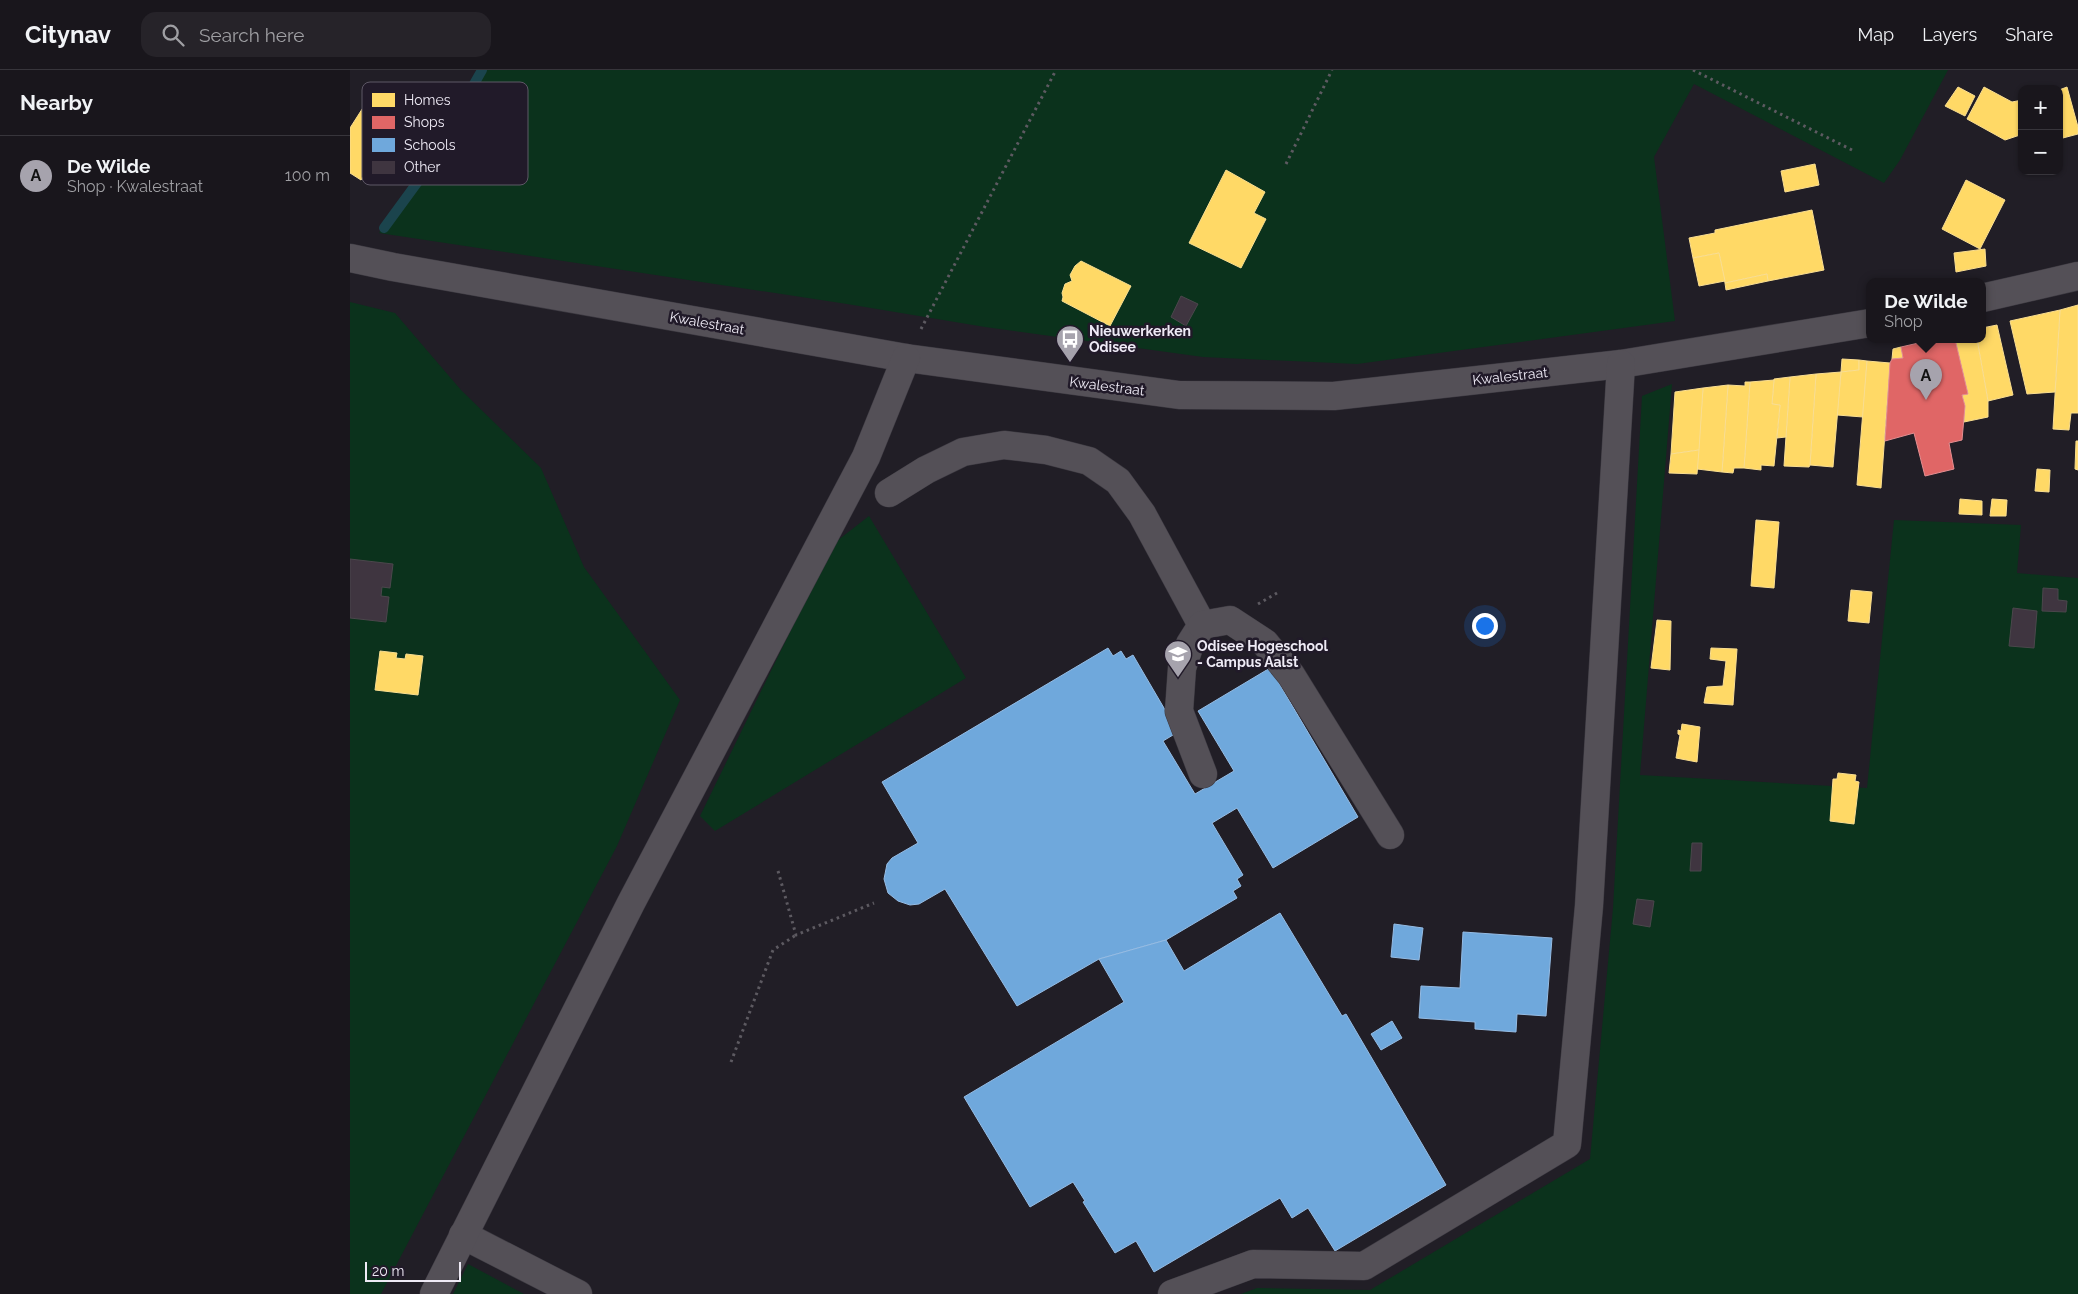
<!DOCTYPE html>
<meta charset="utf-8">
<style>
body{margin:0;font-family:Raleway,sans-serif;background:#262329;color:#f1f3f6}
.controls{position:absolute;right:15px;top:15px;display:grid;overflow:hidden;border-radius:10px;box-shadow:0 1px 4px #0004}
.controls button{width:45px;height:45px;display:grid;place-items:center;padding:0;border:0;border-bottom:1px solid #37353b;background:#19161c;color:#f1f3f6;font:25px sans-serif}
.scale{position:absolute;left:15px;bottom:12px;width:96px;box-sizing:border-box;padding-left:5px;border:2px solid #eeeaf5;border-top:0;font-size:14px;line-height:18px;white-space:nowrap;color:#eeeaf5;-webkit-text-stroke:4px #211a29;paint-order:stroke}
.you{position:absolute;left:1134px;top:555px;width:18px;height:18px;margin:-12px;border:4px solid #fff;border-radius:50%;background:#1a73e8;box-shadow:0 0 0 8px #1a73e833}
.badge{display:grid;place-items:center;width:32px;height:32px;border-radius:50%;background:#a6a3ad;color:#111;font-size:16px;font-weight:700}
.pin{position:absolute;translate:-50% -41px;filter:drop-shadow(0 1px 2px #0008)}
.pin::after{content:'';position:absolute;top:26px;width:18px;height:15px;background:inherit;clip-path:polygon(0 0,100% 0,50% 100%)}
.popup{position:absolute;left:1516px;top:208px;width:120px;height:65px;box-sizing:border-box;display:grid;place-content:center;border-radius:10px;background:#19161c;filter:drop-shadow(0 1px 4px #0005);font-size:16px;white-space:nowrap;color:#9f9fa3}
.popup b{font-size:19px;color:#f1f3f6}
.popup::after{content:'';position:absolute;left:50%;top:100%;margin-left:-10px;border:10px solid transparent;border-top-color:#19161c}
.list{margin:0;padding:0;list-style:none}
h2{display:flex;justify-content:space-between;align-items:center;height:65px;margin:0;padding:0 20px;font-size:21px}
h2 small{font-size:16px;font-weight:400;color:#9f9fa3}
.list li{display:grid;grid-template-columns:32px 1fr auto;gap:15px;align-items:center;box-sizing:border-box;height:80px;padding:0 20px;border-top:1px solid #37353b}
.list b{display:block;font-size:19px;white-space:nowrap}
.list p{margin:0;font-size:16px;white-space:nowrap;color:#9f9fa3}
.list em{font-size:16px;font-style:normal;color:#9f9fa3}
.icon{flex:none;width:28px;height:28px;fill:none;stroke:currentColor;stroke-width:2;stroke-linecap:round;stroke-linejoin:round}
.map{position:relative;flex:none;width:1728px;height:1224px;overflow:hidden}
header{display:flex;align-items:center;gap:30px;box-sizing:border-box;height:70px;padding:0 25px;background:#19161c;border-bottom:1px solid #37353b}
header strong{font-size:24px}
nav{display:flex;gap:28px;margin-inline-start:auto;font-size:18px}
.search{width:350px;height:45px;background:#262329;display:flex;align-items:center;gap:12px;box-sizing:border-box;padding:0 18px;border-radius:15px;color:#9f9fa3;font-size:19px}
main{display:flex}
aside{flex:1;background:#19161c}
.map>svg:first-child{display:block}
</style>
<header>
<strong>Citynav</strong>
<div class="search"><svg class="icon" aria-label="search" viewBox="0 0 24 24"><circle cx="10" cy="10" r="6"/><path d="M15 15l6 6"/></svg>Search here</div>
<nav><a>Map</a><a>Layers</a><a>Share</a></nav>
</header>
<main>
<aside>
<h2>Nearby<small></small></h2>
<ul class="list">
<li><span class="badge">A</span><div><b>De Wilde</b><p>Shop · Kwalestraat</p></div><em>100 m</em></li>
</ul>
</aside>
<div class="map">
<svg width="1728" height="1224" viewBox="0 0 1728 1224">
<rect width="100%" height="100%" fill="#211e26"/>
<!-- green -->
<g fill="#0b321c">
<path d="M132,0h1466l-48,90 -16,23 -190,-99 -40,73 21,164 -318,43 -154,-7 -218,-30 -138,-23 -468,-71 43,-57z"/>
<path d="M0,232l45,11 66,77 80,78 43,99 96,133 -63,146 -236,448h-31z"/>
<path d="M1322,314l-32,391 227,13 27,-268 127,5 -4,48 61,5v716h-837l16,-6 113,2 220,-131 23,-251 29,-512z"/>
<path d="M519,446l97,162 -251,153 -15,-15 133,-272z"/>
<path d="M118,1194l56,30h-71z"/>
</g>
<!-- homes -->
<g fill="#ffd966" stroke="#fade91">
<path d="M1608,17l17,9 -10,20 -20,-10z"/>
<path d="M1634,17l28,15 10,-2v42l-2,-7 -15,5 -38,-21z"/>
<path d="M1717,17l11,40v7l-19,5v-49z"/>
<path d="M23,22l32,19 -44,69 -11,-7v-45z"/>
<path d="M1465,94l4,21 -34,7 -4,-21z"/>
<path d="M876,100l39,22 -11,21 12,6 -25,49 -52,-25z"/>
<path d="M1616,110l39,20 -25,49 -38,-20z"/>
<path d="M1462,140l12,60 -56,11 -1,-7 -42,9 -6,-30 -26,5 -4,-20 26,-5v-3z"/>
<path d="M1635,179l1,17 -30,6 -2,-19z"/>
<path d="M1369,183l6,28 -26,5 -6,-28z"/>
<path d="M731,191l50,25 -21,40 -48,-25 1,-4 -1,-4 3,-9 7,-3 -2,-6 5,-9z"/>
<path d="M1417,204l1,7 -42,9 -1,-7z"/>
<path d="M1728,235v108h-7l-2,17 -16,-1 7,-119z"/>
<path d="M1710,240l-5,82 -28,2 -17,-73z"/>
<path d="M1647,255l16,70 -25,6 -11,-62h5v-11z"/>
<path d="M1605,269h22l11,62v16l-24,5 1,-16 -3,-11 6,-1z"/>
<path d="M1551,277l2,11 -11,1 1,-10z"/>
<path d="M1492,289l17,1v10l-18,2z"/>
<path d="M1509,290l8,1 -4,56 -26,-2 4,-43 18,-2z"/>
<path d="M1517,291l23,2 -9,125 -24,-3z"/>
<path d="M1491,302l-8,95 -23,-2 6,-91z"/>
<path d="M1466,304l-6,91 -1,2 -25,-1 6,-89z"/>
<path d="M1440,307l-4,60 -9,1 3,-33 -8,-1 2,-25z"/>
<path d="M1424,310l-2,24 8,1 -6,61 -13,-1v5l-17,-2 6,-86z"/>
<path d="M1395,312h5l-6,86h-10l-1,5 -11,-1 6,-87 17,1z"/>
<path d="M1378,315l-6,87 -25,-3 6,-81z"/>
<path d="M1353,318l-4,62 -28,4 4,-62z"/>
<path d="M1726,371h2v29l-3,-1z"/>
<path d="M1349,380l-2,24 -28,-1 2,-19z"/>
<path d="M1687,399l13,1 -1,22 -14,-1z"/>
<path d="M1610,429l22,2v14l-23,-1z"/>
<path d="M1642,429l15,1 -1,16h-16z"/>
<path d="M1406,450l23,2 -5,66 -23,-2z"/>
<path d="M1501,520l21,2 -3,31 -21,-2z"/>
<path d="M1307,550l14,1 -1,49 -19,-2z"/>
<path d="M1361,578l26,1 -4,56 -29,-2 3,-16 16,-1 3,-25 -16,-2z"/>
<path d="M30,581l17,2 -1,5 9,1 1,-5 17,2 -5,39 -43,-5z"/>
<path d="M1332,654l18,3 -3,35 -21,-4 4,-23 -2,-1v-4l3,1z"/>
<path d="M1488,703l18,2 -1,6 4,1 -5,42 -24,-3 3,-42h4z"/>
</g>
<!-- shops -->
<path fill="#e06666" stroke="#e48e91" d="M1586,269h19l13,55 -6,1 3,11 -3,34 -13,3 5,26 -29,7 -11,-43 -29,8 5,-78 2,-4 11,-1 -2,-11z"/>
<!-- schools -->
<g fill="#6fa8dc" stroke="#95bce4">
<path d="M758,578l5,8 8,-5 5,8 7,-4 45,77 -15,9 32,53 39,-23 -36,-60 72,-43 88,149 -85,51 -36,-60 -25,15 31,52 -6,4 4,7 -8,5 4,7 -71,42 -67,19 -82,47 -72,-117 -26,15 -9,1 -12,-4 -10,-8 -4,-14 3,-15 5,-6 26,-15 -36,-61z"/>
<path d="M930,843l62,103 4,-2 100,171 -111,66 -27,-43 -16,10 -12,-20 -126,74 -18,-31 -21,12 -32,-51 2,-1 -12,-19 -43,25 -66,-110 160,-95 -25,-43 67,-19 18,31z"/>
<path d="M1044,854l29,4 -4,32 -28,-3z"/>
<path d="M1113,862l89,6 -6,78 -29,-2 -1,18 -41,-3v-7l-56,-4 2,-32 39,2z"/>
<path d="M1042,951l10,17 -21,12 -10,-16z"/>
</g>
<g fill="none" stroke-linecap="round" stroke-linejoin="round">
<!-- stream -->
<path stroke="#1b444d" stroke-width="10" d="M34,158l38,-52 60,-106"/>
</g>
<!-- building -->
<g fill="#3f3540" stroke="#4b474c">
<path d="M831,226l17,8 -12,22 -15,-9z"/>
<path d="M0,489l43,5 -3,24 -8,-1 -1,9 8,1 -3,25 -36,-4z"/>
<path d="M1693,518l15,1v11l9,1 -1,11 -24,-1z"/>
<path d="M1663,538l24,3 -3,37 -25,-2z"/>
<path d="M1342,773h10l-1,28h-11z"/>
<path d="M1287,829l17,2 -4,26 -17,-3z"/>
</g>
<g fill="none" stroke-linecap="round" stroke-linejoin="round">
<!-- minor casing -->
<g stroke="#3c3941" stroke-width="29">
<g id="minor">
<path d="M0,188l43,9 513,91 273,37 155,1 287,-32 249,-41"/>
<path d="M1632,228l96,-22"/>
<path d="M539,423l37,-23 37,-18 41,-7 42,5 43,11 29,20 24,33 60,111 -12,19 -8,24 -3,43 24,63"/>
<path d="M852,555l28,-5 35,23 26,32 99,160"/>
<path d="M113,1165l115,59"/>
<path d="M84,1224l197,-391 235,-446 40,-99"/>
<path d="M822,1224l81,-30 111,2 203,-122 22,-238 32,-542"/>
</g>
</g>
<!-- path -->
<g stroke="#5d5a61" stroke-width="3" stroke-dasharray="2.5 4" stroke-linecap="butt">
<path d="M1343,0l159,80"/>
<path d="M936,94l46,-94"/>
<path d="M571,259l135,-259"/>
<path d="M908,534l19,-11"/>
<path d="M428,801l18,64 78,-32"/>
<path d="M381,992l42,-112 23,-15"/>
</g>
<!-- minor -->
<use href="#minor" stroke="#545057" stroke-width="28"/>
</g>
<!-- icons -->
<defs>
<g id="bus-pin" transform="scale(1.4375)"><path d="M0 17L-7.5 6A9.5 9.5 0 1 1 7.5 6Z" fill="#a6a3ad" stroke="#211a29"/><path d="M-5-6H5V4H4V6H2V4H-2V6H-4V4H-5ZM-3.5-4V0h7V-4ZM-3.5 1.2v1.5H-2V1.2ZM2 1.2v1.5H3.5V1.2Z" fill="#fff"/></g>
<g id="university-pin" transform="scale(1.4375)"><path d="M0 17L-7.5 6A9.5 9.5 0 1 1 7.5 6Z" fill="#a6a3ad" stroke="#211a29"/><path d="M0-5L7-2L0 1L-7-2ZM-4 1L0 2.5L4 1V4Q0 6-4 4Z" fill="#fff"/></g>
</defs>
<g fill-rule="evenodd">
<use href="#bus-pin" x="720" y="269"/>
<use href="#university-pin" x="828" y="584"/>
</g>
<g text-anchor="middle" stroke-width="5" stroke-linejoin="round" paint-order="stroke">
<!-- street labels -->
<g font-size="14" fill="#eeeaf5" stroke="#211a29">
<text transform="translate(357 253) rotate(10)" y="5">Kwalestraat</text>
<text transform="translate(1160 306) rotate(-6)" y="5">Kwalestraat</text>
<text transform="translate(757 316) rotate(7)" y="5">Kwalestraat</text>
</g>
<!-- poi labels -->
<g font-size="14" font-weight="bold" fill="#eeeaf5" stroke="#211a29" text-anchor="start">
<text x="739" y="266">Nieuwerkerken<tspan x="739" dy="16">Odisee</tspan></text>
<text x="847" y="581">Odisee Hogeschool<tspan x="847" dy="16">- Campus Aalst</tspan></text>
</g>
</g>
<!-- legend -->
<rect x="12" y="12" width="166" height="103" rx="8" fill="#211a29" stroke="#5e5866" stroke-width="1"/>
<rect x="22" y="23" width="23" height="14" fill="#ffd966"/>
<rect x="22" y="46" width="23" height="13" fill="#e06666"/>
<rect x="22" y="68" width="23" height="14" fill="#6fa8dc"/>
<rect x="22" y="91" width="23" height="13" fill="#3f3540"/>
<g font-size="14" fill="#eeeaf5">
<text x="54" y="35">Homes</text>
<text x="54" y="57">Shops</text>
<text x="54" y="80">Schools</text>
<text x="54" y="102">Other</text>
</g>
</svg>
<div class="controls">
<button>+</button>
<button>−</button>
</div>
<div class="scale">20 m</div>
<div class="you"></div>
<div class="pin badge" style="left:1576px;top:330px">A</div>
<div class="popup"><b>De Wilde</b>Shop</div>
</div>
</main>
